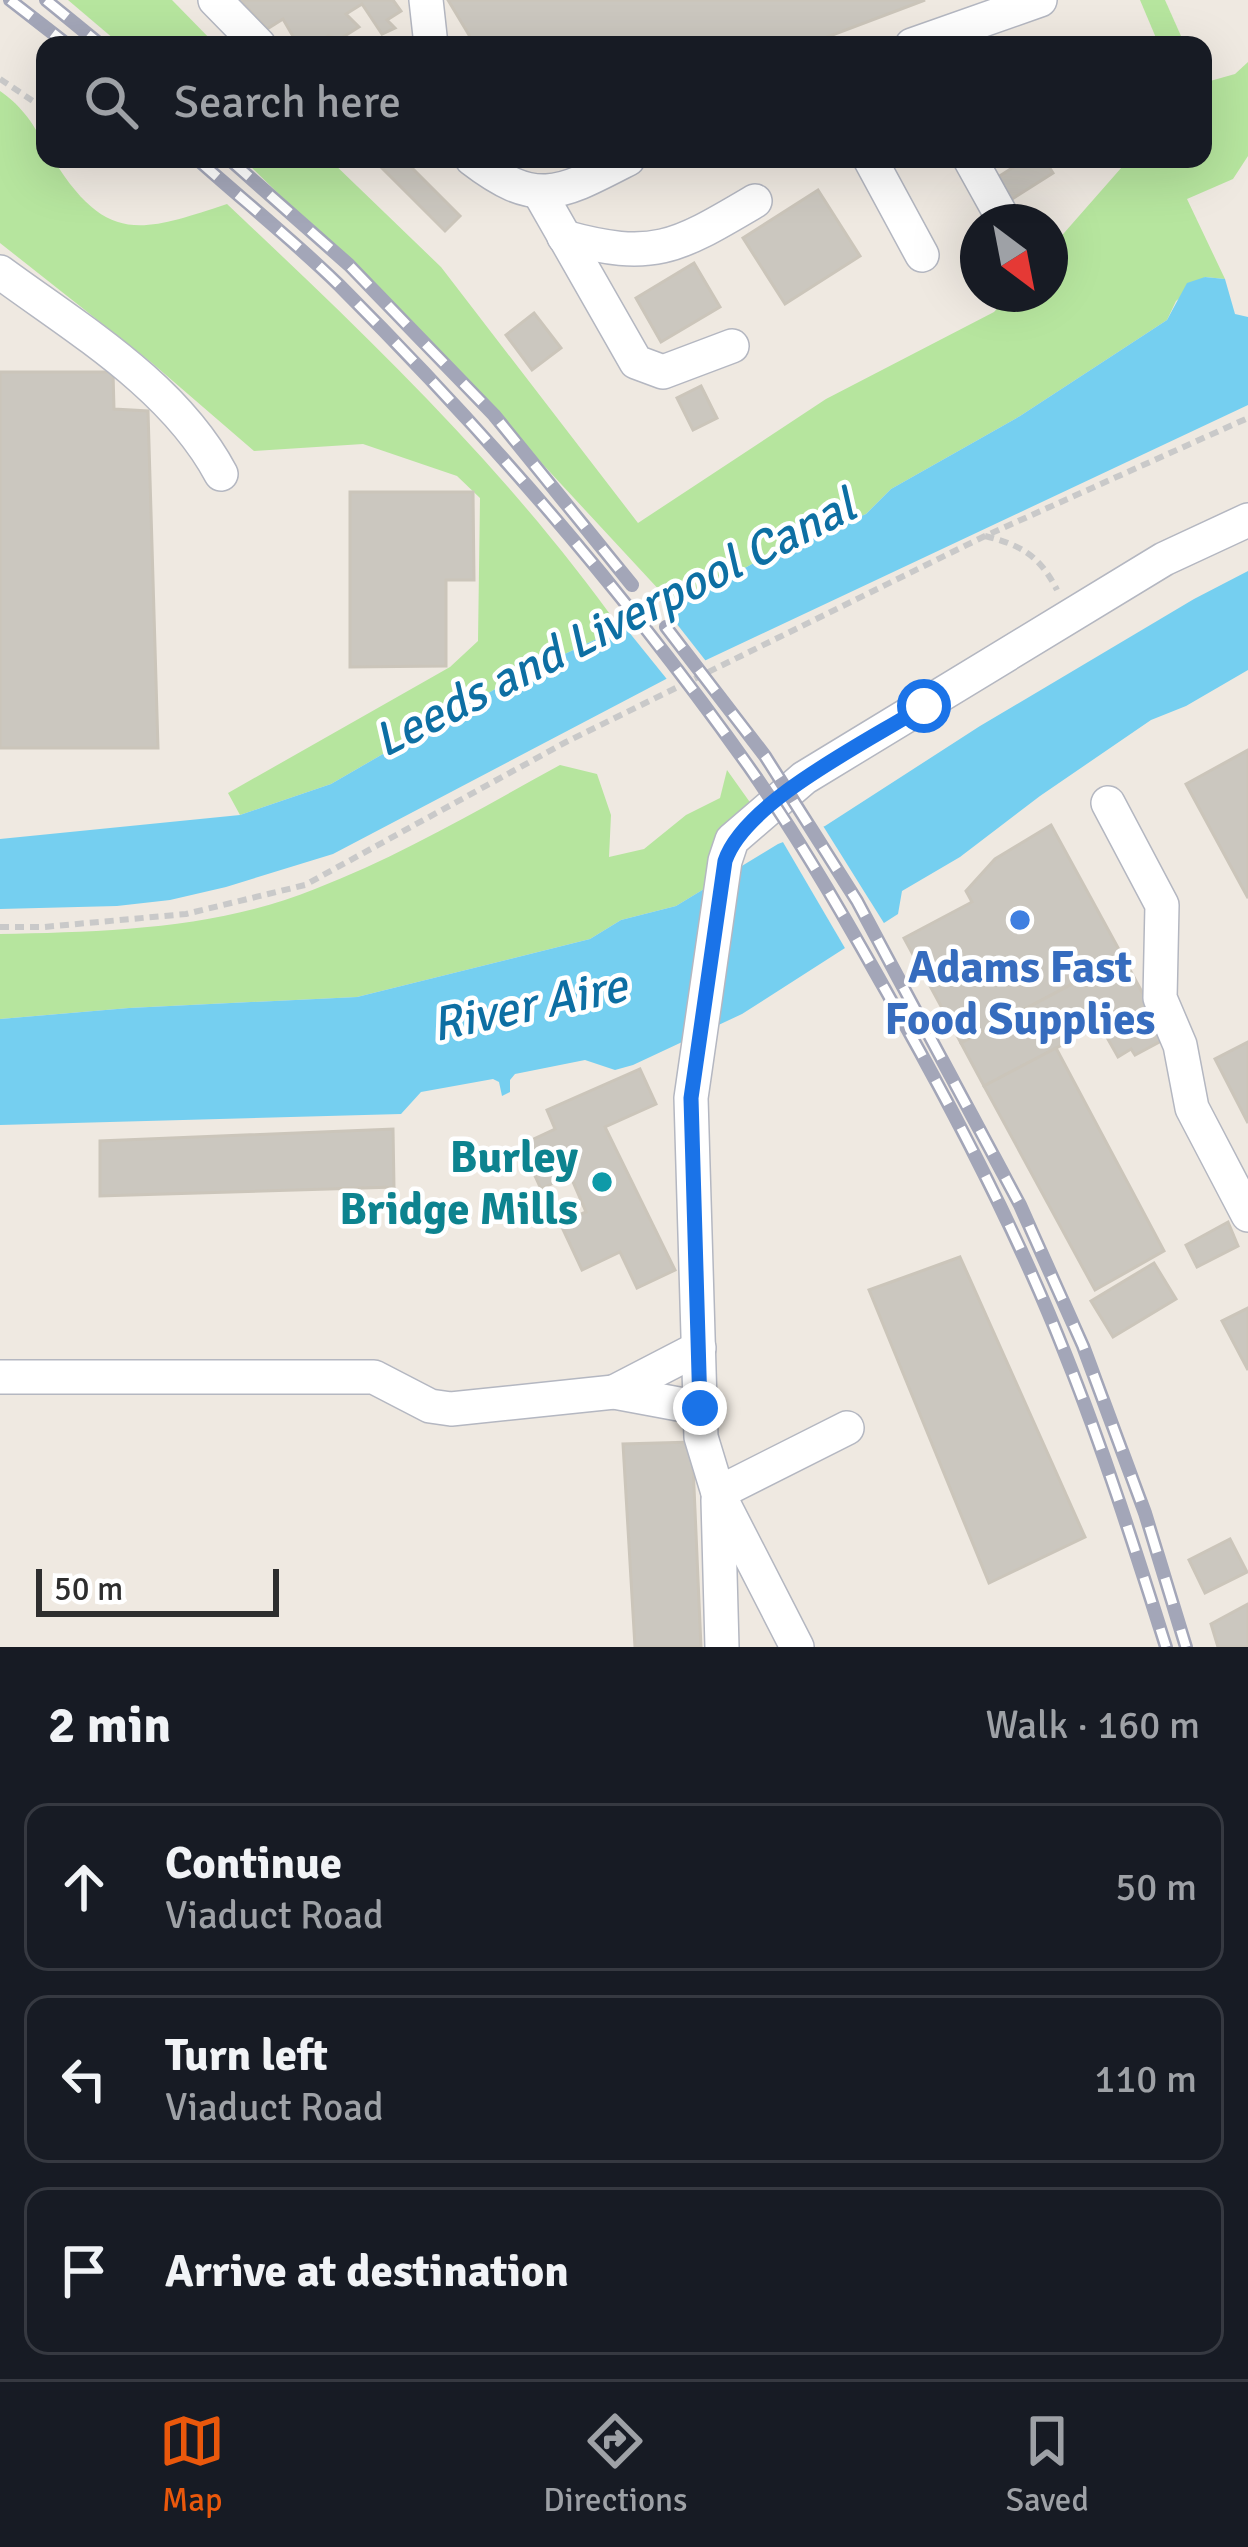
<!DOCTYPE html>
<meta charset="utf-8">
<style>
body{margin:0;font-family:Signika,sans-serif;background:#20242c;color:#f1f3f6}
.compass{position:absolute;left:960px;top:204px;width:108px;height:108px;border-radius:50%;background:#171b24;box-shadow:0 12px 48px #0002;rotate:148deg}
.scale{position:absolute;left:36px;bottom:30px;width:243px;box-sizing:border-box;padding-left:12px;border:6px solid #2e2e2e;border-top:0;font-size:33px;line-height:42px;white-space:nowrap;color:#2e2e2e;-webkit-text-stroke:9px #fff;paint-order:stroke}
.stop{position:absolute;width:36px;height:36px;margin:-27px;border:9px solid #1a73e8;border-radius:50%;background:#fff}
.stop.end{background:#1a73e8;border-color:#fff;box-shadow:0 3px 12px #0008}
.list{margin:0;padding:0;list-style:none}
h2{display:flex;justify-content:space-between;align-items:center;height:156px;margin:0;padding:0 48px;font-size:51px}
h2 small{font-size:39px;font-weight:400;color:#9ea1a6}
.list li{display:grid;grid-template-columns:78px 1fr auto;gap:36px;align-items:center;box-sizing:border-box;height:168px;margin:0 24px 24px;padding:0 24px;border:3px solid #363941;border-radius:24px}
.list b{display:block;font-size:45px;white-space:nowrap}
.list p{margin:0;font-size:39px;white-space:nowrap;color:#9ea1a6}
.list em{font-size:39px;font-style:normal;color:#9ea1a6}
.icon{flex:none;width:66px;height:66px;fill:none;stroke:currentColor;stroke-width:2;stroke-linecap:round;stroke-linejoin:round}
.map{position:relative;flex:none;width:1248px;height:1647px;overflow:hidden}
.search{position:absolute;background:#171b24;box-shadow:0 12px 48px #0002;left:36px;right:36px;top:36px;height:132px;display:flex;align-items:center;gap:30px;box-sizing:border-box;padding:0 42px;border-radius:24px;color:#9ea1a6;font-size:45px}
.sheet{height:732px;background:#171b24}
nav{display:flex;justify-content:space-around;align-items:center;box-sizing:border-box;height:168px;border-top:3px solid #363941;background:#171b24;font-size:33px;color:#9ea1a6}
nav a{display:grid;justify-items:center;gap:6px}
nav .on{color:#ea580c}
.map>svg:first-child{display:block}
</style>
<div class="map">
<svg width="1248" height="1647" viewBox="0 0 1248 1647">
<rect width="100%" height="100%" fill="#efe9e1"/>
<!-- green -->
<g fill="#b6e59e">
<path d="M68,0h104l44,45h-95z"/>
<path d="M1140,0h25l20,45h-26z"/>
<path d="M1248,62v94l-15,23 -46,20 38,80 -20,-2 -29,24 -9,19 -147,96 -129,73 -25,25 -105,45 -86,48 -254,-274 -178,-174h86l112,108 197,256 188,-124 168,-87 16,-18h40v-45l79,-90h74v-76l32,-9z"/>
<path d="M0,91c20,13 45,43 45,68h8c53,85 87,74 174,45 144,136 277,262 393,424l-102,48 -187,108 -91,31 -12,-22 222,-126 28,-26 2,-143 -23,-22 -94,-32 -109,7 -102,-88 -152,-120z"/>
<path d="M560,765l37,9 14,41 -2,42 35,-8 42,-34 34,-17 7,-28 27,38 -17,61 -61,37 -55,14 -31,19 -233,58 -228,11 -129,11v-85c105,-2 217,-5 315,-45 85,-33 165,-80 245,-124z"/>
</g>
<!-- water -->
<g fill="#75cff0">
<path d="M1205,277l20,2 10,35 13,3v88l-580,273 -335,176 -107,33 -56,13 -53,6 -117,3v-70l240,-24 91,-31 187,-108 102,-48 55,-21 86,-48 105,-45 25,-25 129,-73 147,-96 20,-37z"/>
<path d="M1248,571v99l-62,36 -35,14 -111,76 -80,61 -58,34 -4,23 -156,100 -109,51 -18,5 -30,-10 -70,14 -5,6v12l-8,4 -3,-14 -6,-3 -72,13 -20,22 -401,11v-106l129,-11 228,-11 233,-58 31,-19 55,-14 102,-62 47,-18 155,-100 214,-127z"/>
</g>
<!-- pier -->
<g fill="#efe9e1">
<path d="M662,605l47,60 -39,18 -50,-62z"/>
<path d="M820,821l67,107 -38,27 -69,-118z"/>
</g>
<!-- building -->
<g fill="#cbc7bf" stroke="#cbc5ba" stroke-width="3">
<path d="M240,0h153l8,11 -14,9 8,8 -13,6 -20,-30 -16,10 13,13 -19,12 -12,-3 -17,9h-13l-15,-26 -16,10z"/>
<path d="M448,0h477l-119,45h-331z"/>
<path d="M373,159h30l57,57 -15,15z"/>
<path d="M1026,159h18l9,14 -44,28 -14,-22z"/>
<path d="M818,190l42,66 -75,48 -42,-66z"/>
<path d="M694,263l26,44 -59,35 -25,-44z"/>
<path d="M534,313l27,35 -29,22 -26,-35z"/>
<path d="M0,372h113l1,37 34,2 10,337h-158z"/>
<path d="M701,386l16,32 -24,12 -16,-32z"/>
<path d="M350,492h123l1,88h-28v86l-96,1z"/>
<path d="M1248,750v148l-62,-114z"/>
<path d="M1051,825l72,132 -162,86 -57,-105 68,-36 -6,-11 29,-32z"/>
<path d="M1123,957l44,81 -32,17 -4,-6 -13,8 -18,-32 -116,61 -23,-43z"/>
<path d="M1248,1042v81l-33,-64z"/>
<path d="M1056,1048l108,203 -69,39 -111,-204z"/>
<path d="M640,1069l16,35 -51,23 70,143 -38,18 -17,-36 -38,18 -22,-47 26,-11 -16,-37 -29,14 -20,-44 34,-16 -8,-19z"/>
<path d="M393,1129l1,58 -294,9v-55z"/>
<path d="M1228,1222l10,24 -41,21 -11,-22z"/>
<path d="M960,1257l125,280 -96,46 -120,-293z"/>
<path d="M1154,1263l22,36 -63,38 -22,-36z"/>
<path d="M1248,1308v62l-26,-49z"/>
<path d="M692,1442l9,205h-66l-12,-203z"/>
<path d="M1230,1539l17,33 -42,21 -16,-33z"/>
<path d="M1248,1604v43h-30l-7,-23z"/>
</g>
<g fill="none" stroke-linecap="round" stroke-linejoin="round">
<!-- minor casing -->
<g stroke="#b4b7c1" stroke-width="36">
<g id="minor">
<path d="M215,0l44,45"/>
<path d="M426,0l5,45"/>
<path d="M912,45l128,-45"/>
<path d="M472,159c65,50 88,35 156,0"/>
<path d="M870,159l52,96"/>
<path d="M970,159l35,63"/>
<path d="M539,192l97,170 27,10 69,-26"/>
<path d="M564,237c90,25 113,10 191,-36"/>
<path d="M0,272c79,58 174,114 221,202"/>
<path d="M1108,803l54,102 -2,93 20,47 12,63 56,107"/>
<path d="M0,1377h374l56,29 21,3 163,-17 86,16"/>
<path d="M614,1392l85,-44"/>
<path d="M718,1493l129,-65"/>
<path d="M718,1500l4,147"/>
<path d="M797,1647l-79,-154 -17,-56 -10,-339 34,-237 7,-21 72,-62 360,-219 84,-39"/>
</g>
</g>
<!-- path -->
<g stroke="#c9c9c9" stroke-width="6" stroke-dasharray="9 6" stroke-linecap="butt">
<path d="M0,79l33,22"/>
<path d="M985,536c36,9 55,20 72,54"/>
<path d="M0,927h44l142,-13 119,-29 261,-143 419,-206 263,-118"/>
</g>
<!-- minor -->
<use href="#minor" stroke="#fff" stroke-width="33"/>
<!-- rail casing -->
<g stroke="#a3a6b8" stroke-width="14">
<g id="rail">
<path d="M10,0l58,45"/>
<path d="M46,0l55,45"/>
<path d="M197,159c47,42 97,82 142,126 149,149 288,310 410,482 57,81 106,169 155,256 60,107 117,218 162,333 38,95 69,193 100,291"/>
<path d="M229,159l120,106 145,150 138,170"/>
<path d="M666,627l99,129 92,145 163,304 63,141 62,167 41,134"/>
</g>
</g>
<!-- rail -->
<use href="#rail" stroke="#fff" stroke-width="9" stroke-dasharray="27" stroke-linecap="butt"/>
</g>
<g fill="none" stroke-linecap="round" stroke-linejoin="round">
<!-- route -->
<path stroke="#1a73e8" stroke-width="15" d="M700,1408l-9,-310 34,-237c20,-60 144,-120 199,-155"/>
</g>
<!-- markers -->
<circle fill="#3f7fe0" stroke="#fff" stroke-width="4.5" cx="1020" cy="920" r="12"/>
<circle fill="#0f9aa8" stroke="#fff" stroke-width="4.5" cx="602" cy="1182" r="12"/>
<g text-anchor="middle" stroke-width="9" stroke-linejoin="round" paint-order="stroke">
<!-- shop labels -->
<g font-size="45" font-weight="bold" fill="#366cbe" stroke="#fff">
<text x="1020" y="982">Adams Fast<tspan x="1020" dy="52">Food Supplies</tspan></text>
</g>
<!-- culture labels -->
<g font-size="45" font-weight="bold" fill="#0d838f" stroke="#fff" text-anchor="end">
<text x="578" y="1172">Burley<tspan x="578" dy="52">Bridge Mills</tspan></text>
</g>
<!-- water labels -->
<g font-size="48" font-style="italic" fill="#0d6fa3" stroke="#fff">
<text transform="translate(614 622) rotate(-27)" y="17">Leeds and Liverpool Canal</text>
<text transform="translate(529 1004) rotate(-12)" y="17">River Aire</text>
</g>
</g>
</svg>
<svg class="compass" viewBox="-18 -18 36 36"><path d="M0-13l5 13h-10z" fill="#e53935"/><path d="M0 13l5-13h-10z" fill="#9ea1a6"/></svg>
<div class="scale">50 m</div>
<div class="stop" style="left:924px;top:706px"></div>
<div class="stop end" style="left:700px;top:1408px"></div>
<div class="search"><svg class="icon" aria-label="search" viewBox="0 0 24 24"><circle cx="10" cy="10" r="6"/><path d="M15 15l6 6"/></svg>Search here</div>
</div>
<section class="sheet">
<h2>2 min<small>Walk · 160 m</small></h2>
<ul class="list">
<li><svg class="icon" aria-label="ahead" viewBox="0 0 24 24"><path d="M12 20V5M6 11l6-6 6 6"/></svg><div><b>Continue</b><p>Viaduct Road</p></div><em>50 m</em></li>
<li><svg class="icon" aria-label="left" viewBox="0 0 24 24"><path d="M17 20v-9H6M10 6l-5 5 5 5"/></svg><div><b>Turn left</b><p>Viaduct Road</p></div><em>110 m</em></li>
<li><svg class="icon" aria-label="arrive" viewBox="0 0 24 24"><path d="M6 21V4h12l-3 4 3 4H6"/></svg><div><b>Arrive at destination</b></div></li>
</ul>
</section>
<nav>
<a class="on"><svg class="icon" aria-label="map" viewBox="0 0 24 24"><path d="M3 6l6-2 6 2 6-2v14l-6 2-6-2-6 2zM9 4v14M15 6v14"/></svg>Map</a>
<a><svg class="icon" aria-label="directions" viewBox="0 0 24 24"><path d="M12 3l9 9-9 9-9-9zM9 14v-3h6M13 9l2 2-2 2"/></svg>Directions</a>
<a><svg class="icon" aria-label="saved" viewBox="0 0 24 24"><path d="M7 4h10v16l-5-4-5 4z"/></svg>Saved</a>
</nav>
